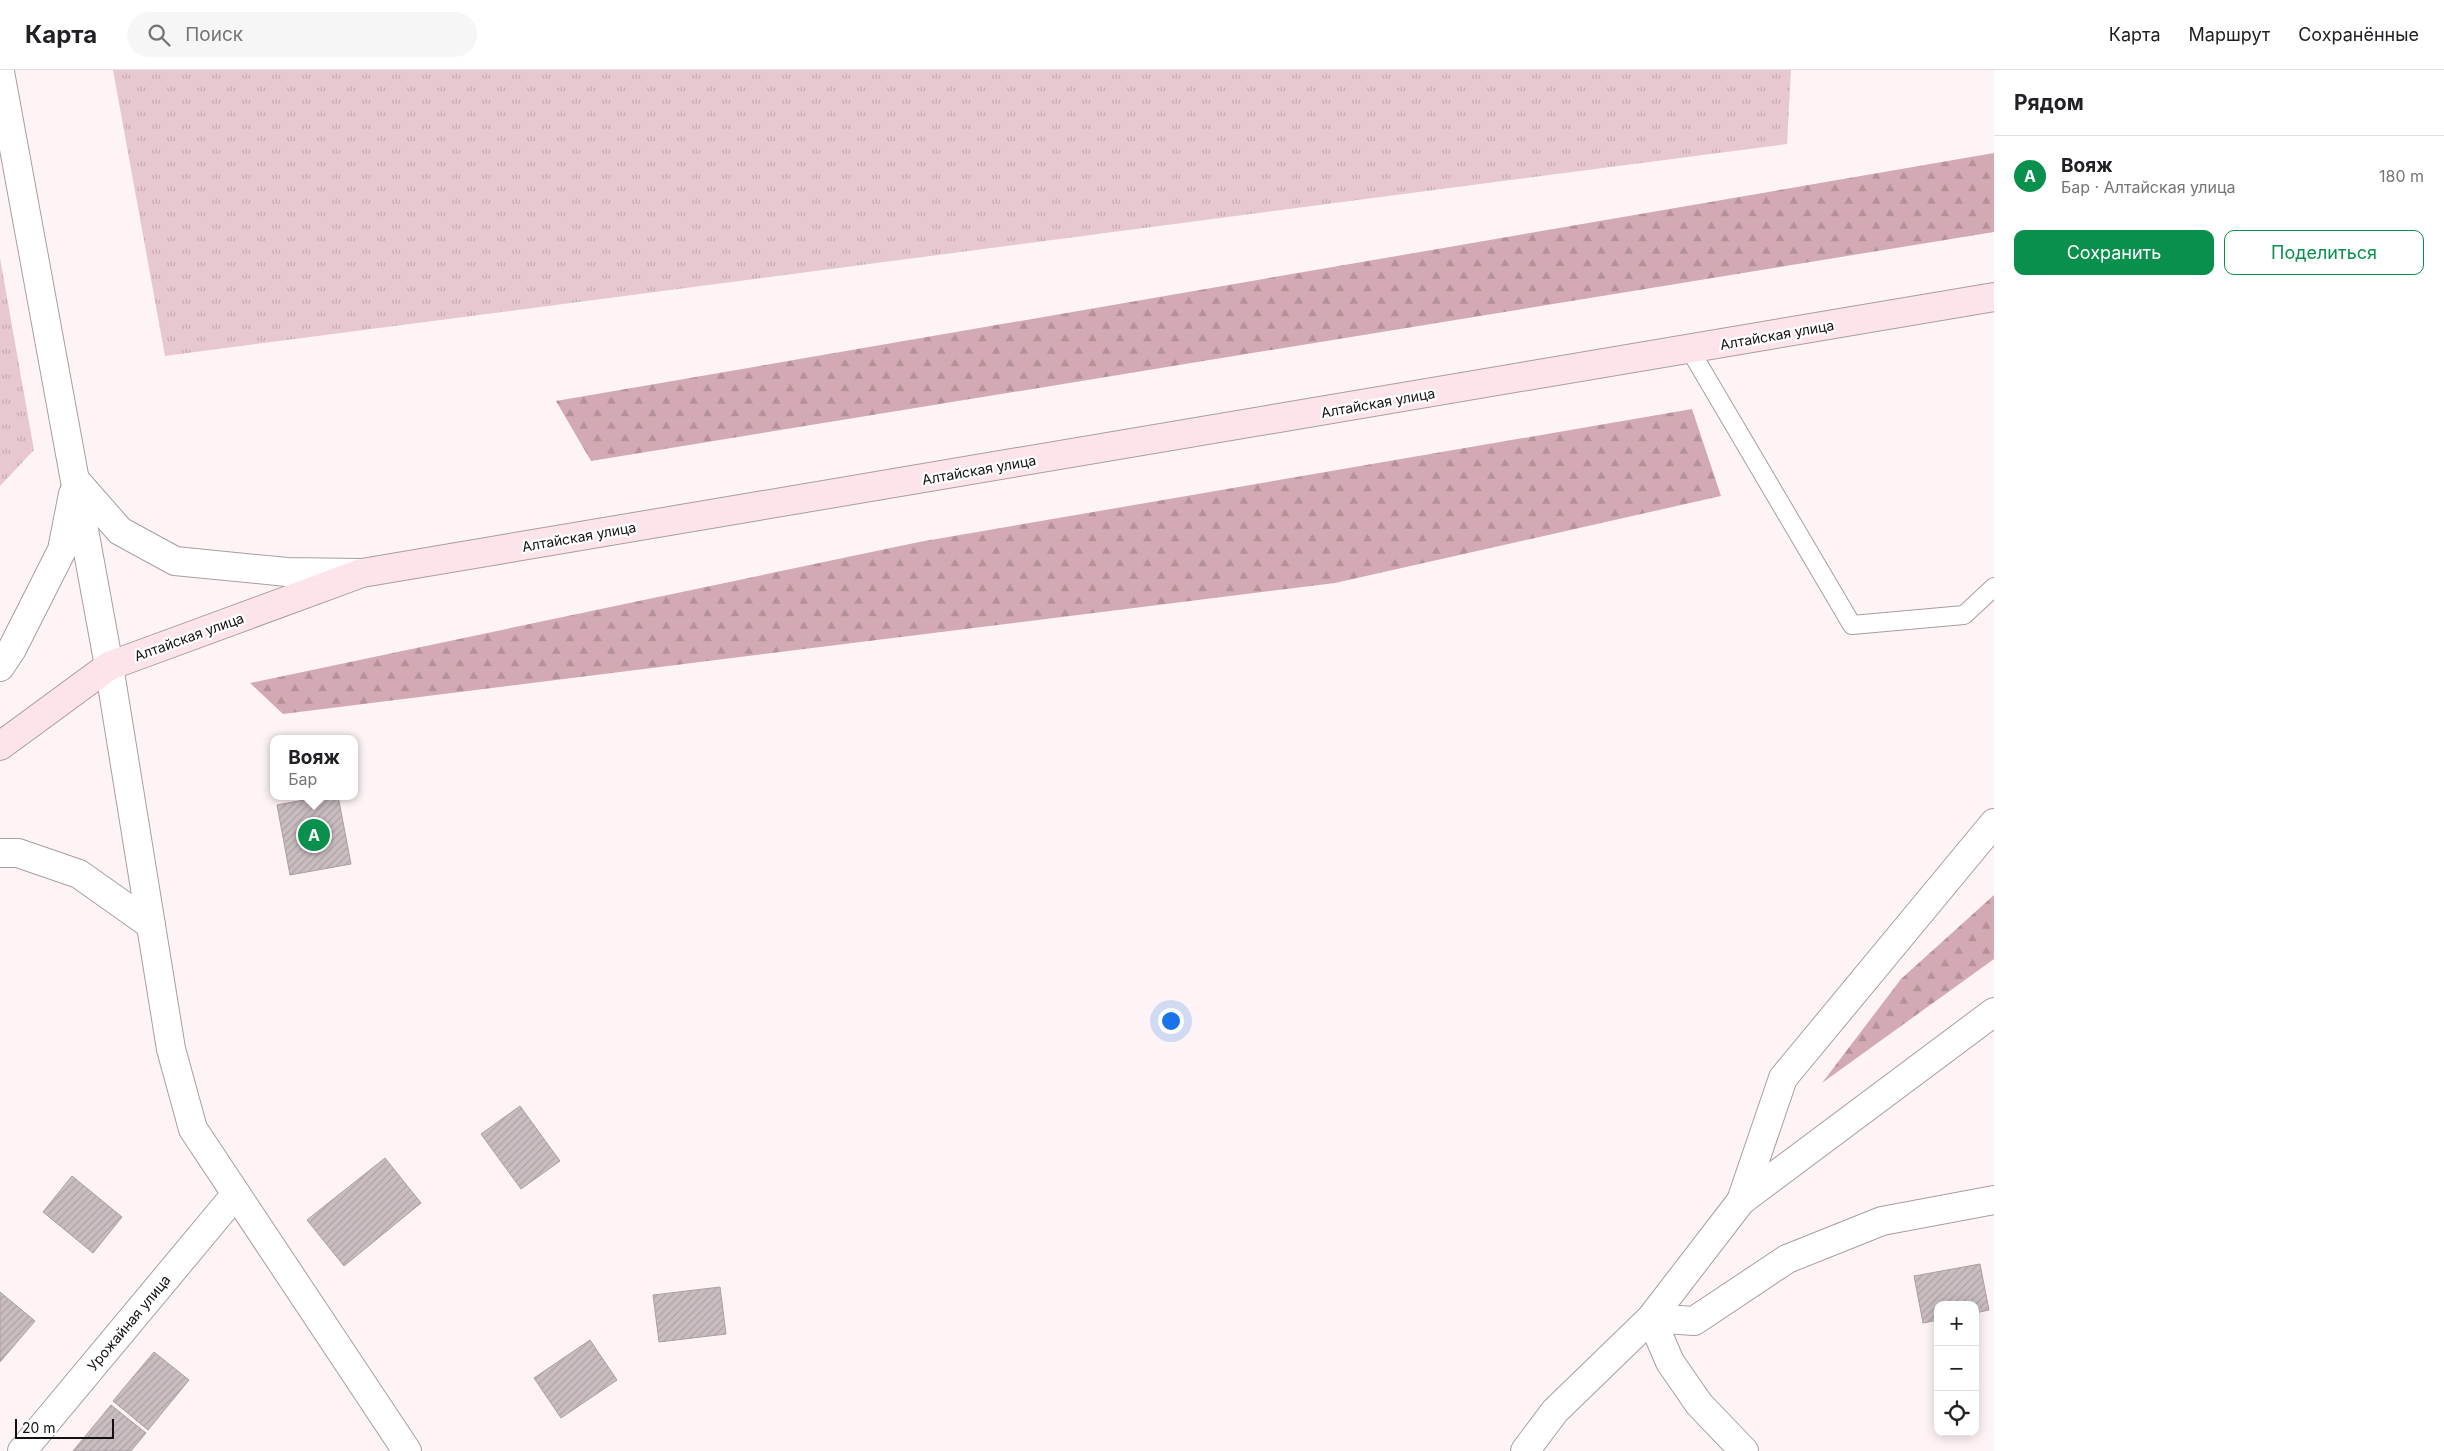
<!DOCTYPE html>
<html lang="ru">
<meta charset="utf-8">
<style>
body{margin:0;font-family:Inter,sans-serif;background:#f6f6f6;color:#202124}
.controls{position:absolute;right:15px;bottom:15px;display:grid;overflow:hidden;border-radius:10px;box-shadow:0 2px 12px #0003}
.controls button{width:45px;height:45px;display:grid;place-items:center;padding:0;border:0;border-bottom:1px solid #e0e0e0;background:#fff;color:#202124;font:25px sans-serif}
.scale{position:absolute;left:15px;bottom:12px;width:99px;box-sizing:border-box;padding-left:5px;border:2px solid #141011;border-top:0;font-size:14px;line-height:18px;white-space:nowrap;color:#141011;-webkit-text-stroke:4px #fff;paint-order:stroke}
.you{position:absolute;left:1170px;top:950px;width:18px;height:18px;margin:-12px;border:4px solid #fff;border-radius:50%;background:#1a73e8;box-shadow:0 0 0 8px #1a73e833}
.badge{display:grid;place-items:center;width:32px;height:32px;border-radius:50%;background:#09904d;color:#fff;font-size:16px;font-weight:700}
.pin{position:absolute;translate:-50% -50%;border:2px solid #fff;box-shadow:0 1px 5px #0006}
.popup{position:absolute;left:270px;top:665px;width:88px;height:65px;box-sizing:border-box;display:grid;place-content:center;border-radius:10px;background:#fff;filter:drop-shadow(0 1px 4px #0005);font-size:16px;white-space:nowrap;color:#757577}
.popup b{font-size:19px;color:#202124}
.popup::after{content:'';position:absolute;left:50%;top:100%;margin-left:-10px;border:10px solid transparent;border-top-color:#fff}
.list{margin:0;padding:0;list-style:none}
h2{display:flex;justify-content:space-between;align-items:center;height:65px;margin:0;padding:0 20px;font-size:21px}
h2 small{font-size:16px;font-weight:400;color:#757577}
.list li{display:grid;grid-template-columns:32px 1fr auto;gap:15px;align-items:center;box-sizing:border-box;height:80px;padding:0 20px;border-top:1px solid #e0e0e0}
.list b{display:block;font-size:19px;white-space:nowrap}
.list p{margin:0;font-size:16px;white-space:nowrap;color:#757577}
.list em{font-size:16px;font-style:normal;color:#757577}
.actions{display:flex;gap:10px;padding:15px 20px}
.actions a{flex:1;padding:11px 0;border:1px solid #09904d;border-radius:10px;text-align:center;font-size:18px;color:#09904d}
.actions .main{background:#09904d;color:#fff}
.icon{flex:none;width:28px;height:28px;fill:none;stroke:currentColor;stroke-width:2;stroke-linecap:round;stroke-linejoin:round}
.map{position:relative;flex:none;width:1994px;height:1381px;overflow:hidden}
header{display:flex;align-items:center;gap:30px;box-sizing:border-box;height:70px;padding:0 25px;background:#fff;border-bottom:1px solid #e0e0e0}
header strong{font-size:24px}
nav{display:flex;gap:28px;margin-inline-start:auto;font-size:18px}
.search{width:350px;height:45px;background:#f6f6f6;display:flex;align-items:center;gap:12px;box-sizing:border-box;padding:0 18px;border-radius:28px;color:#757577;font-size:19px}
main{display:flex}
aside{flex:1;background:#fff}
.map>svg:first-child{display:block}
</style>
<header>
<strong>Карта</strong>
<div class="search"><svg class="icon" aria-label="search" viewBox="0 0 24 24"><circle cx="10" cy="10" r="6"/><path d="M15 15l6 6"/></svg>Поиск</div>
<nav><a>Карта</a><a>Маршрут</a><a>Сохранённые</a></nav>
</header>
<main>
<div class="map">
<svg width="1994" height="1381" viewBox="0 0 1994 1381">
<defs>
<pattern id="grass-tufts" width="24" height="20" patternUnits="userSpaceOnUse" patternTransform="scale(1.25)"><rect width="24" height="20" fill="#e8c8cf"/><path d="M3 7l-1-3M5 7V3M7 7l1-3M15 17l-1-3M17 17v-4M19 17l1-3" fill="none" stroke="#c6abb1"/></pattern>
<pattern id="forest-firs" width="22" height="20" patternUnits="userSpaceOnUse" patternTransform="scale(1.25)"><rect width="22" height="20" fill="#d3aab3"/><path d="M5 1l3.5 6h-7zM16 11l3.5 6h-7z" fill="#b49199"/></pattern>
<pattern id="building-hatch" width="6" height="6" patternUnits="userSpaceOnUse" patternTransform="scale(1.25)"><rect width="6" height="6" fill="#c9bdc0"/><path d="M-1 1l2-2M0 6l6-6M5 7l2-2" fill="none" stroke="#aca1a4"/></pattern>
</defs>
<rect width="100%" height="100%" fill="#fef4f6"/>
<!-- grass -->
<g fill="url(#grass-tufts)">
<path d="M113,0h1678l-4,74 -1622,212z"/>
<path d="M0,188l34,192 -34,36z"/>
</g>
<!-- forest -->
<g fill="url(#forest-firs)">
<path d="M1994,83v79l-1403,229 -35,-60z"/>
<path d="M1692,339l29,87 -386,87 -1052,131 -33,-31 669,-141z"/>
<path d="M1994,825v64l-172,124 79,-104z"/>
</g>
<!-- building -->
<g fill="url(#building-hatch)" stroke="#ab9fa2">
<path d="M326,726h12l13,68 -61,11 -13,-70z"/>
<path d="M520,1036l40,55 -39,28 -40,-55z"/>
<path d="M385,1088l36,45 -77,63 -37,-46z"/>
<path d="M72,1106l50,41 -29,36 -50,-41z"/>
<path d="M1980,1194l9,46 -14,3v-8h-37v15l-15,3 -9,-47z"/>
<path d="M720,1217l6,47 -67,8 -6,-47z"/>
<path d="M0,1222l35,29 -35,41z"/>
<path d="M590,1270l27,40 -56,38 -27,-40z"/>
<path d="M154,1282l35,28 -41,50 -35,-29z"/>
<path d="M111,1335l35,28 -15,18h-58z"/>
</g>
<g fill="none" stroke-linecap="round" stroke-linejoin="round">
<!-- service casing -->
<g stroke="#a89d9f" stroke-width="20">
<path id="service" d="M1690,280l162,275 112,-10 30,-28"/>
</g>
<!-- minor casing -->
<g stroke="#a89d9f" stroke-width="30">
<g id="minor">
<path d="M0,2l109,594 62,383 22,80 214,322"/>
<path d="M77,412l43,49 55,30 112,11 74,1"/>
<path d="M0,597l12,-18 50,-99 11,-56"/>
<path d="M0,783h18l61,21 72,51"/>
<path d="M1741,1131l42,-123 211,-255"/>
<path d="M22,1381l214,-257"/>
<path d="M1525,1381l30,-40 96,-93 90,-117 253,-189"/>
<path d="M1744,1381l-45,-47 -29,-42 -19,-44 43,3 93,-62 95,-38 112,-21"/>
</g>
</g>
<!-- secondary casing -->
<g stroke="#a89d9f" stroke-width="30">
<path id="secondary" d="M0,676l109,-80 253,-93 1632,-276"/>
</g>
<!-- service -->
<use href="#service" stroke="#fff" stroke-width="18"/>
<!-- minor -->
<use href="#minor" stroke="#fff" stroke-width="28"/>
<!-- secondary -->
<use href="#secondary" stroke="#fde3ea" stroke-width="28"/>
</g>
<g text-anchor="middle" stroke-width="4.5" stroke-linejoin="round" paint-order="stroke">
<!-- street labels -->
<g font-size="14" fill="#141011" stroke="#fff">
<text transform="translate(1777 265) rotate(-10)" y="5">Алтайская улица</text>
<text transform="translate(1378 333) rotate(-10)" y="5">Алтайская улица</text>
<text transform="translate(979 400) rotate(-10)" y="5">Алтайская улица</text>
<text transform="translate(579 467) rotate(-10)" y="5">Алтайская улица</text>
<text transform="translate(189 567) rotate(-20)" y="5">Алтайская улица</text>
<text transform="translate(129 1253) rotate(-50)" y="5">Урожайная улица</text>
</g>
</g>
</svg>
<div class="controls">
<button>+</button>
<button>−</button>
<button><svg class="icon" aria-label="locate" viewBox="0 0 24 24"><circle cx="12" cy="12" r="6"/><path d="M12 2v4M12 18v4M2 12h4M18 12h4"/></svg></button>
</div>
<div class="scale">20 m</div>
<div class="you"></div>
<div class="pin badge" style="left:314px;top:765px">A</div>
<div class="popup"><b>Вояж</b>Бар</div>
</div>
<aside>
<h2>Рядом<small></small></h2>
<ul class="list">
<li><span class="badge">A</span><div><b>Вояж</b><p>Бар · Алтайская улица</p></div><em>180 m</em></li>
</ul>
<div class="actions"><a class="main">Сохранить</a><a>Поделиться</a></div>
</aside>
</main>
